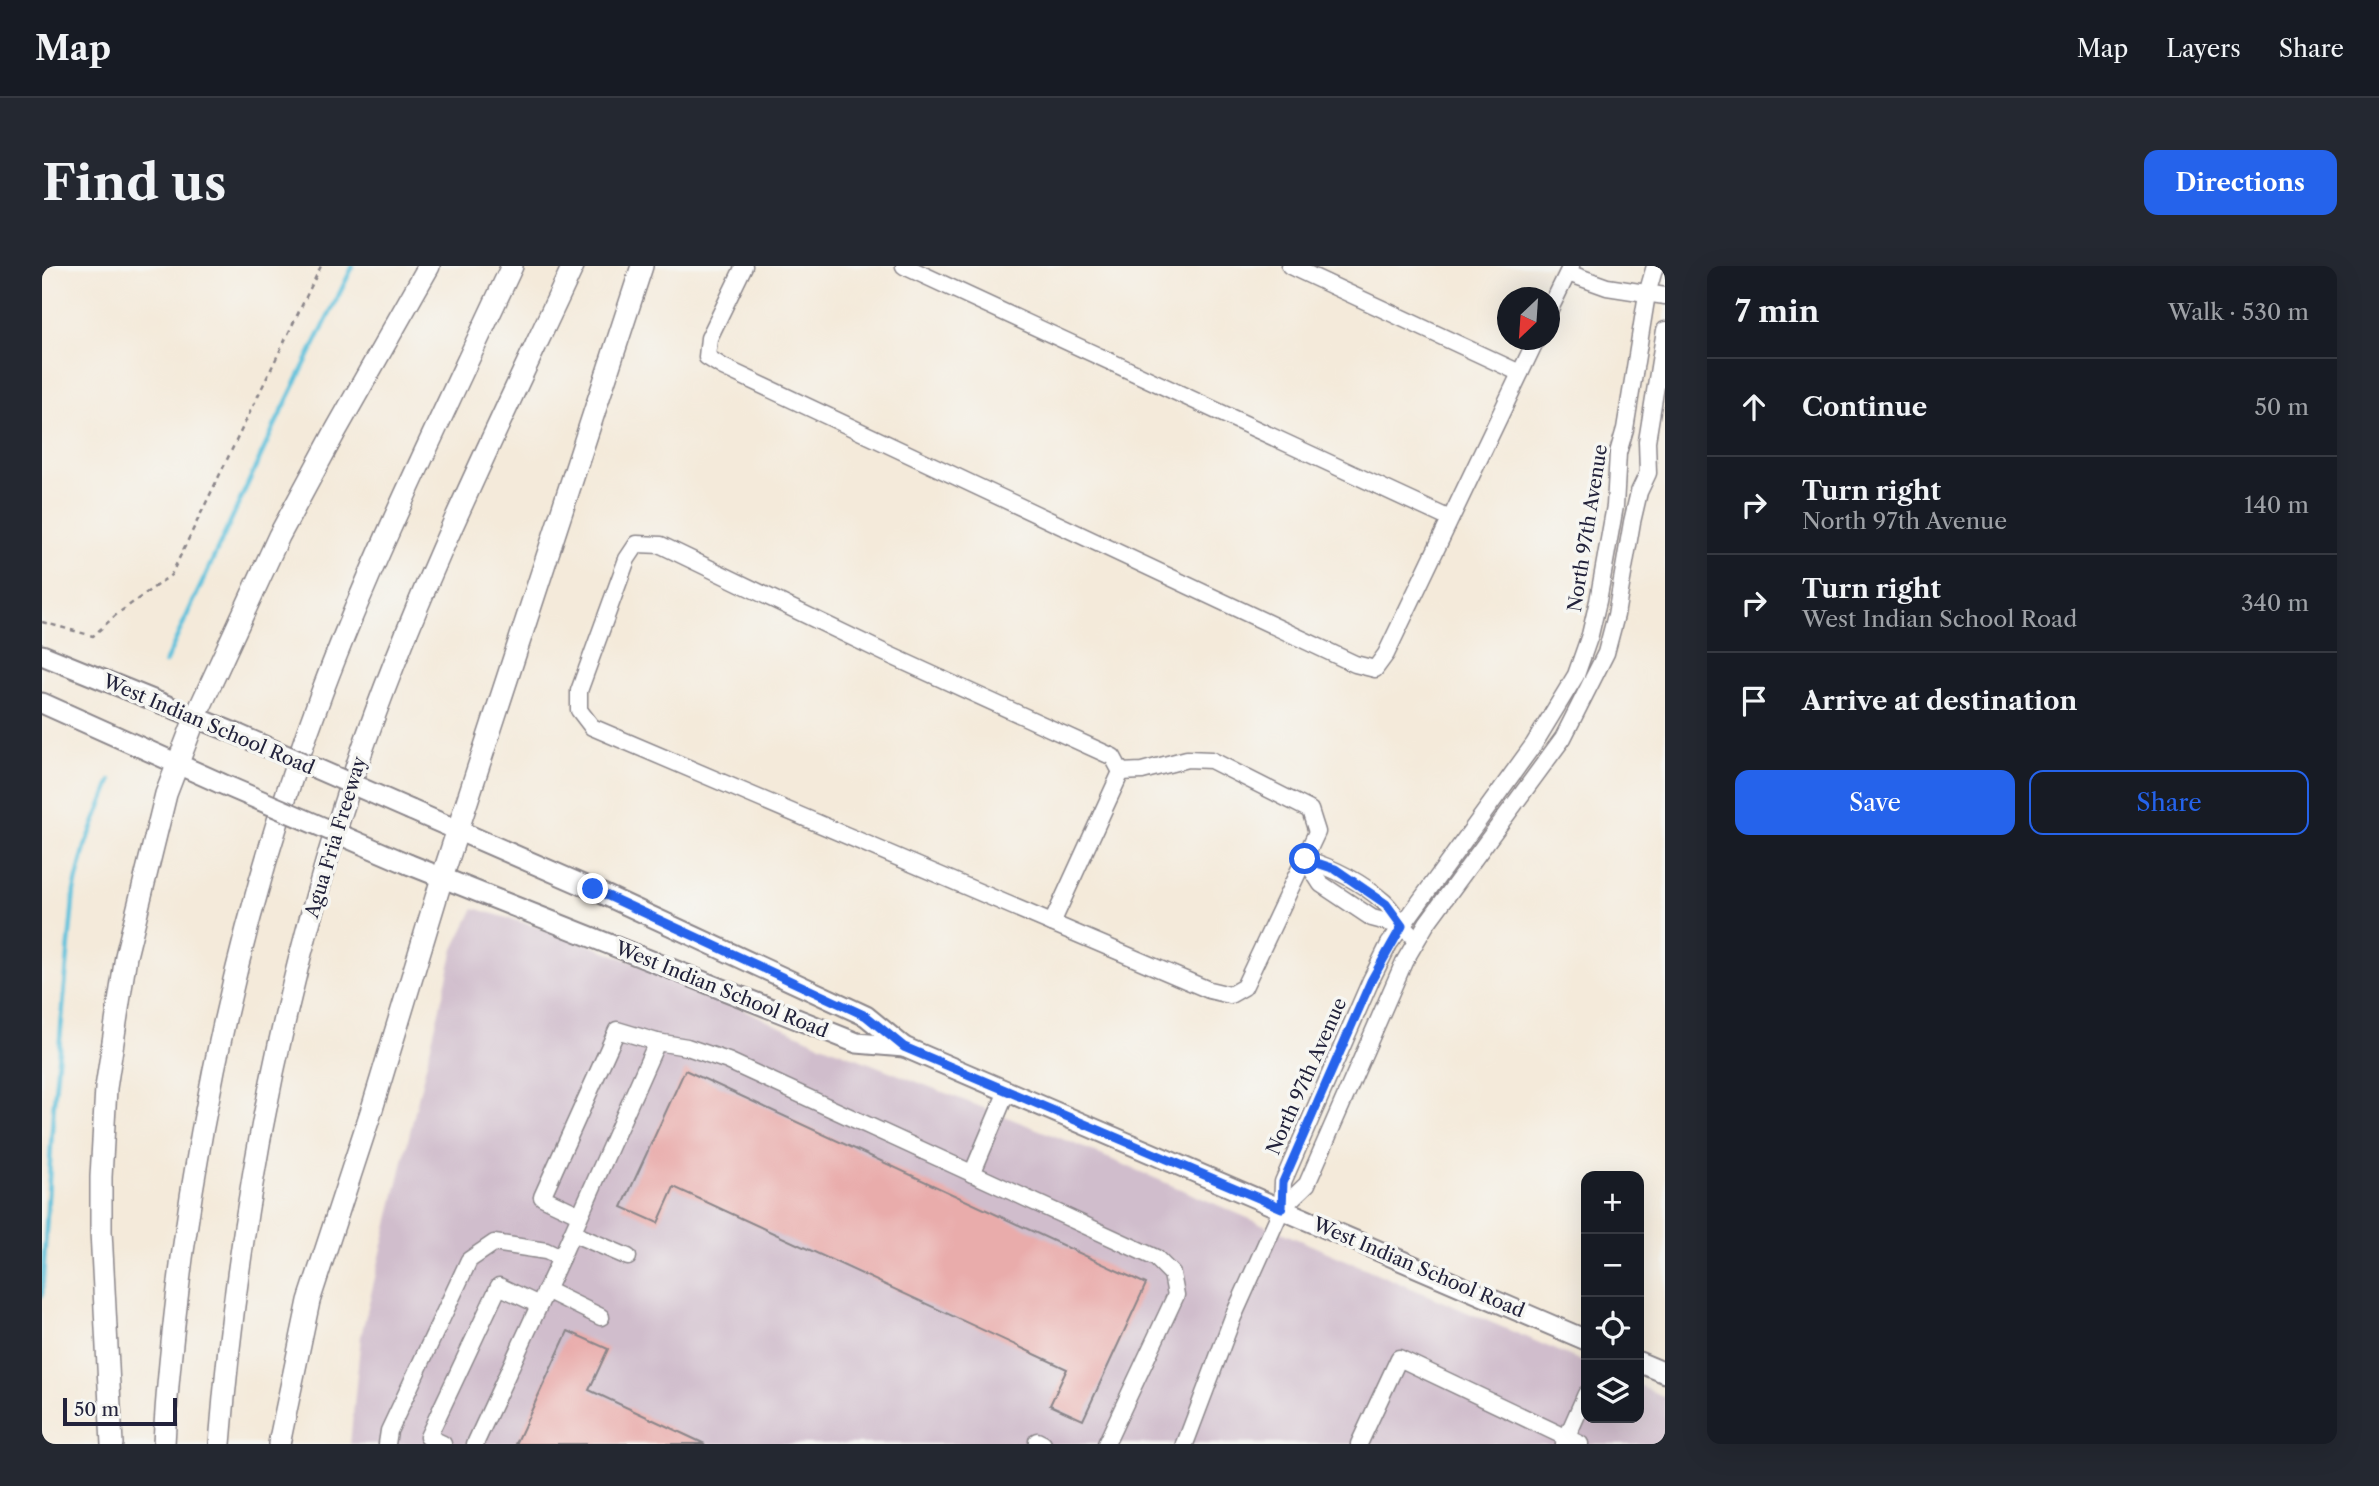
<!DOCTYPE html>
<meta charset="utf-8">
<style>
body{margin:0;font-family:"Libre Caslon Text",serif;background:#242831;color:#f1f3f6}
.controls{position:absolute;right:21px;bottom:21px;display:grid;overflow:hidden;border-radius:14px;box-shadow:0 7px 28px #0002}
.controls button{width:63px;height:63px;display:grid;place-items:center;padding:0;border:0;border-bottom:2px solid #363941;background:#171b24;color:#f1f3f6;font:35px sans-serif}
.compass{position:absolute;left:1455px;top:21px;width:63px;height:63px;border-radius:50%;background:#171b24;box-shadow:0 7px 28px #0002;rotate:205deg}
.scale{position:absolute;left:21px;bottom:18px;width:114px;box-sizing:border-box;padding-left:7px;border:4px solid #22223b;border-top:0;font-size:19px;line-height:24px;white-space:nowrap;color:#22223b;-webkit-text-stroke:5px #f6f6f2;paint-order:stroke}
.stop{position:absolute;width:21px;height:21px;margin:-16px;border:5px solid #2563eb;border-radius:50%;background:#fff}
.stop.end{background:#2563eb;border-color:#fff;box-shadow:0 2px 7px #0008}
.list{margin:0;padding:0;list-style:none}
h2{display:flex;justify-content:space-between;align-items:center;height:91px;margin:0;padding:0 28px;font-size:30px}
h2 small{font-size:23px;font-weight:400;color:#9ea1a6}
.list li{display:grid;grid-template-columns:46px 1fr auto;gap:21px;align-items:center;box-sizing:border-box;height:98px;padding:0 28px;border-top:2px solid #363941}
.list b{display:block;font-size:26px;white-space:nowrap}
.list p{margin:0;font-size:23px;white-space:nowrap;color:#9ea1a6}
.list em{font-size:23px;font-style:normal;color:#9ea1a6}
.actions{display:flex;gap:14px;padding:21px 28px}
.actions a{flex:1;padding:16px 0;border:2px solid #2563eb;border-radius:14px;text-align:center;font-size:24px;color:#2563eb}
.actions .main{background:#2563eb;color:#fff}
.icon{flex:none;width:38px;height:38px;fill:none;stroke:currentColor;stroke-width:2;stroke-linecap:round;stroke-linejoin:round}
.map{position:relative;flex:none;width:1623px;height:1178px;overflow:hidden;border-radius:14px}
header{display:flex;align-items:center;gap:42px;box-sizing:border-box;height:98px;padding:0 35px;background:#171b24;border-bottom:2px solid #363941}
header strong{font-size:33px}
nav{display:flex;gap:38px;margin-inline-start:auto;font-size:24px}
.intro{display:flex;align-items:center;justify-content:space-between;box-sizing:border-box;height:168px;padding:0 42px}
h1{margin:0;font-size:49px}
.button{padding:18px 32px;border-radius:14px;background:#2563eb;color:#fff;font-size:24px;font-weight:700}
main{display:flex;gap:42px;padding:0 42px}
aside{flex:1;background:#171b24;border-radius:14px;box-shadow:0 7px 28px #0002}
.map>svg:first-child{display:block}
</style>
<header>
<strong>Map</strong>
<nav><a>Map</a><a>Layers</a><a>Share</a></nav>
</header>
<div class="intro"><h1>Find us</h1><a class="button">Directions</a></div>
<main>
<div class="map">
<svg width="1623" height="1178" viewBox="0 0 1623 1178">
<rect width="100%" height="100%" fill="#f6f6f2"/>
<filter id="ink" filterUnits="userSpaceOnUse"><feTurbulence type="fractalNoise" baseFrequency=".0143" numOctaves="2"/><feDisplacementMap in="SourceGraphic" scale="14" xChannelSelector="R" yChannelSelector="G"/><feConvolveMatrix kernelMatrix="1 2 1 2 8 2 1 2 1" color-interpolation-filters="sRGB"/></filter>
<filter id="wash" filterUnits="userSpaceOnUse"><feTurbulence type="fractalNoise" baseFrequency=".00686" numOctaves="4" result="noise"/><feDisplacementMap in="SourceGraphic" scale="28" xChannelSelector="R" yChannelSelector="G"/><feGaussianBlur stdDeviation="1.57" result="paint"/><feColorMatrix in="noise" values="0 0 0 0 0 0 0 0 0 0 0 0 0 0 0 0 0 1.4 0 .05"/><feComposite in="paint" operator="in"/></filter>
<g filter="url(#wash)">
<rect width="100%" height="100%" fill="#f4eada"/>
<!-- industrial -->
<path fill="#d0bdcc" d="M432,642l94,28 124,50 126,57 262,103 506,217v55h53v-32l26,11v47h-1315l11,-108 93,-387z"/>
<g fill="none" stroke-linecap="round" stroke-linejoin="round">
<!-- stream -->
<g stroke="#5dc1db" stroke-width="4.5">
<path d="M123,397l110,-238 78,-159"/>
<path d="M0,1030l11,-183 21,-222 11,-44 26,-66"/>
</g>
</g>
<g id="blocks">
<!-- building -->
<g fill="#e9acab">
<path d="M643,804l461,214 -63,136 -33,-15 17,-36 -393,-182 -16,36 -36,-16z"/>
<path d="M526,1065l40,18 -19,41 116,54h-189z"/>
</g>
</g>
</g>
<g filter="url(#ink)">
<use href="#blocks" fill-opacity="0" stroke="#8b868a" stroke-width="2"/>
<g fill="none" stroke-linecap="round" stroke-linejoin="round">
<!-- minor casing -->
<g stroke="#8b868a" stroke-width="19">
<g id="minor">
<path d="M702,0l-35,72 -2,19 16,10 632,297 20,5 11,-15 150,-314"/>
<path d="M862,0l546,253"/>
<path d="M1248,0l230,107"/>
<path d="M1526,7l39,14 58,9"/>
<path d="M1507,45l22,-45"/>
<path d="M595,278l24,1 224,108 228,104 8,15 21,-1 45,-12 24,1 99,50 7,22 -73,155 -14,8 -21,-5 -617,-263 -13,-17v-19l48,-132z"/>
<path d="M1263,593c29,9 56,23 79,43 10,9 15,22 25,31"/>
<path d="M1263,593l16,25 51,34 30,8"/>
<path d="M1010,657l69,-151"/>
<path d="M615,776l30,5 41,14 428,197 16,16 4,21 -70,149"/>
<path d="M930,908l35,-83"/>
<path d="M1240,942l1,-26 88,-202 18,-36 145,-200 42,-69 14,-40 8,-34 17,-95 3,-53 7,-24 22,-135 8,-28"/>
<path d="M530,967l56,24"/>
<path d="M519,992l96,-216 -40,-12 -75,167 38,18"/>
<path d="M504,1024l55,27"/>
<path d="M995,1175l6,3"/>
<path d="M345,1178l2,-13 80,-171 25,-17 52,8 15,7 -86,186"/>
<path d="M401,1178l-15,-7 71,-151 40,19"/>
<path d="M1143,1178l48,-127 49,-109 25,-24 97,-222 23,-39 136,-185 43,-85 10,-38 16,-93 7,-30 9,-19 -1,-32 18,-111"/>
<path d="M1317,1178l40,-86 181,86"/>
<path d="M1522,1178l22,-50"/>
</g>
</g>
<!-- major casing -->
<g stroke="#8b868a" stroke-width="23">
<g id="major">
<path d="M0,389l195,79"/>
<path d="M0,437l178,80"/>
<path d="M369,544l181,79 274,127 38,31 682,293"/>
<path d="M366,598l449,179 47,4"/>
<path d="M1597,1096l26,11"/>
</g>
</g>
<!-- highway casing -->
<g stroke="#8b868a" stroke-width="24">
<g id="highway">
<path d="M70,1178l-11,-213v-54l5,-89 20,-132 40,-162 30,-78 83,-180 56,-104 94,-166"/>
<path d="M122,1178c3,-62 10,-124 18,-186 26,-192 72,-384 140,-566 55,-146 125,-285 190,-426"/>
<path d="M178,1178c18,-232 63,-461 138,-682 58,-170 139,-333 215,-496"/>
<path d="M237,1178l30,-143 63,-192 70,-231 200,-612"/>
</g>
</g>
<!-- path -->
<path stroke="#8b868a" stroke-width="2.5" stroke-dasharray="5 5" stroke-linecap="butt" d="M0,356l51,14 24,-22 54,-39 150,-309"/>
<!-- minor -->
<use href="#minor" stroke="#fff" stroke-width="16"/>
<!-- major -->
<use href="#major" stroke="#fff" stroke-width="19"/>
<!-- highway -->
<use href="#highway" stroke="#fff" stroke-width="21"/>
<!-- major-bridge casing -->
<g stroke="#8b868a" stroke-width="23" stroke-linecap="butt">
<g id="major-bridge">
<path d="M195,468l174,76"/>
<path d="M178,517l188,81"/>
</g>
</g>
<!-- major-bridge -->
<use href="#major-bridge" stroke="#fff" stroke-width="19"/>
</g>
</g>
<g fill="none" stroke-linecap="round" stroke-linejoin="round" filter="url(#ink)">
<!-- route -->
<path stroke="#2563eb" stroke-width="9" d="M551,623l273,127 38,31 378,161 1,-26 88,-201 31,-55 -16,-22 -51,-35 -30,-10"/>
</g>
<g text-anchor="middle" stroke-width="7" stroke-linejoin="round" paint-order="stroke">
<!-- street labels -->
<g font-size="19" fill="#22223b" stroke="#f6f6f2">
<text transform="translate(1545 262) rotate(-81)" y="7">North 97th Avenue</text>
<text transform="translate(167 458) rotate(23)" y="7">West Indian School Road</text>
<text transform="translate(293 571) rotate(-73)" y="7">Agua Fria Freeway</text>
<text transform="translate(680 723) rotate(22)" y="7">West Indian School Road</text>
<text transform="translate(1264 810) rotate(-66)" y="7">North 97th Avenue</text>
<text transform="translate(1377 1001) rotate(23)" y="7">West Indian School Road</text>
</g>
</g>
</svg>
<div class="controls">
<button>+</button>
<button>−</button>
<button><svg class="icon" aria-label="locate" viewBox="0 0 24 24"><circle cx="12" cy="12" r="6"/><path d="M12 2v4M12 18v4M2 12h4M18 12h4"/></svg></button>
<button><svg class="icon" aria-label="layers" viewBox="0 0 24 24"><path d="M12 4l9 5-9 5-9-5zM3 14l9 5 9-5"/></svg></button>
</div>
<svg class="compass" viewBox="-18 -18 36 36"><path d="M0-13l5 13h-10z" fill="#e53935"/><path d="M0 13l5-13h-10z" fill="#9ea1a6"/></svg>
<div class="scale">50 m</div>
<div class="stop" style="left:1263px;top:593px"></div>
<div class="stop end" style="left:551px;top:623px"></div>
</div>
<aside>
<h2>7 min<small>Walk · 530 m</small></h2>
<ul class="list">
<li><svg class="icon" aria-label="ahead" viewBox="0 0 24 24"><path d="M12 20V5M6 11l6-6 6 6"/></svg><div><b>Continue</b></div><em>50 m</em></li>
<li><svg class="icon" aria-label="right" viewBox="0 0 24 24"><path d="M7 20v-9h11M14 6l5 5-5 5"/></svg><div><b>Turn right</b><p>North 97th Avenue</p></div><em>140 m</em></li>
<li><svg class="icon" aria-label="right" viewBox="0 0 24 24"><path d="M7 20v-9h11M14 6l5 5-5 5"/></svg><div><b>Turn right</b><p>West Indian School Road</p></div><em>340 m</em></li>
<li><svg class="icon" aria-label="arrive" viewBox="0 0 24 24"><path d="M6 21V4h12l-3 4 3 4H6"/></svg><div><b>Arrive at destination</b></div></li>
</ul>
<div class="actions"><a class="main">Save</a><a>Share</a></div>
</aside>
</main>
